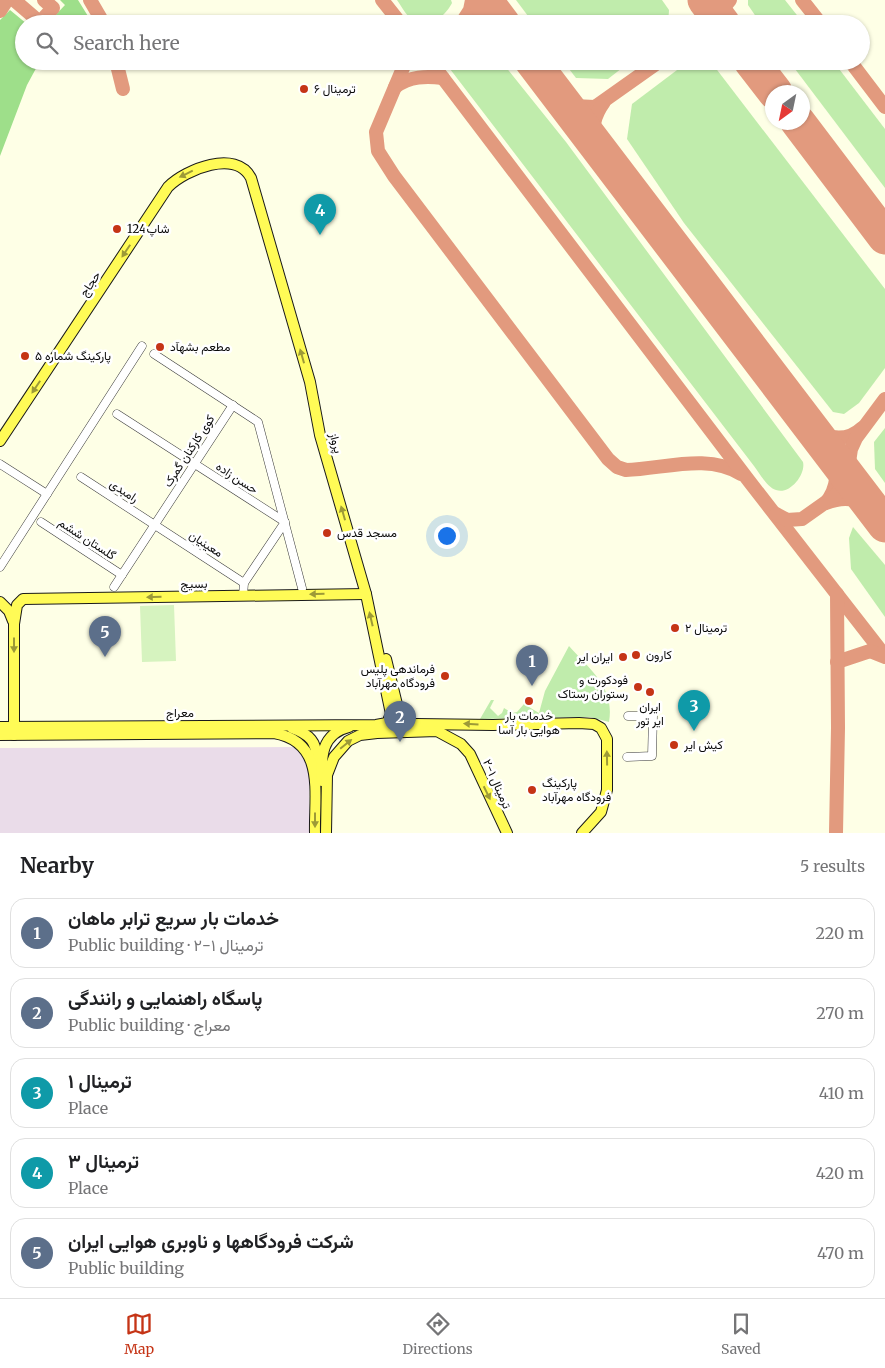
<!DOCTYPE html>
<meta charset="utf-8">
<style>
body{margin:0;font-family:Merriweather,Vazirmatn,serif;background:#f6f6f6;color:#202124}
.compass{position:absolute;left:765px;top:85px;width:45px;height:45px;border-radius:50%;background:#fff;box-shadow:0 1px 4px #0004;rotate:213deg}
.you{position:absolute;left:446px;top:535px;width:18px;height:18px;margin:-12px;border:4px solid #fff;border-radius:50%;background:#1a73e8;box-shadow:0 0 0 8px #1a73e833}
.badge{display:grid;place-items:center;width:32px;height:32px;border-radius:50%;background:#c53416;color:#fff;font-size:16px;font-weight:700}
.pin{position:absolute;translate:-50% -41px;filter:drop-shadow(0 1px 2px #0008)}
.pin::after{content:'';position:absolute;top:26px;width:18px;height:15px;background:inherit;clip-path:polygon(0 0,100% 0,50% 100%)}
.list{margin:0;padding:0;list-style:none}
h2{display:flex;justify-content:space-between;align-items:center;height:65px;margin:0;padding:0 20px;font-size:21px}
h2 small{font-size:16px;font-weight:400;color:#757577}
.list li{display:grid;grid-template-columns:32px 1fr auto;gap:15px;align-items:center;box-sizing:border-box;height:70px;margin:0 10px 10px;padding:0 10px;border:1px solid #e0e0e0;border-radius:15px}
.list b{display:block;font-size:19px;white-space:nowrap}
.list p{margin:0;font-size:16px;white-space:nowrap;color:#757577}
.list em{font-size:16px;font-style:normal;color:#757577}
.icon{flex:none;width:28px;height:28px;fill:none;stroke:currentColor;stroke-width:2;stroke-linecap:round;stroke-linejoin:round}
.map{position:relative;flex:none;width:885px;height:833px;overflow:hidden}
.search{position:absolute;background:#fff;box-shadow:0 1px 4px #0004;left:15px;right:15px;top:15px;height:55px;display:flex;align-items:center;gap:12px;box-sizing:border-box;padding:0 18px;border-radius:28px;color:#757577;font-size:19px}
.sheet{height:465px;background:#fff}
nav{display:flex;justify-content:space-around;align-items:center;box-sizing:border-box;height:70px;border-top:1px solid #e0e0e0;background:#fff;font-size:14px;color:#757577}
nav a{display:grid;justify-items:center;gap:2px}
nav .on{color:#c53416}
.map>svg:first-child{display:block}
</style>
<div class="map">
<svg width="885" height="833" viewBox="0 0 885 833">
<rect width="100%" height="100%" fill="#feffe6"/>
<!-- industrial -->
<path fill="#eadce9" d="M293,747l9,5 7,19v62h-309v-85z"/>
<!-- green -->
<g fill="#c0ecac">
<path d="M397,0h54l1,3c-6,12 -23,28 -38,18 -7,-4 -12,-14 -17,-21z"/>
<path d="M516,0h146l7,10 -1,14h-134z"/>
<path d="M748,0h37l19,24h-43l-13,-19z"/>
<path d="M449,61h52l65,81 237,320c3,12 -13,33 -27,28 -9,-3 -16,-16 -22,-24l-304,-397z"/>
<path d="M563,61h68l-23,18 -32,-1z"/>
<path d="M689,61l22,1 174,227v79l-26,35 -15,11 -11,-2 -149,-189 -57,-84 5,-35z"/>
<path d="M789,61h44l52,68v59z"/>
<path d="M885,428v55l-10,-14 -1,-27z"/>
<path d="M853,527l32,38v52l-34,-48 -2,-31z"/>
<path d="M569,646c21,24 46,41 40,76l-19,-5 -110,2 11,-19h3l-4,8 8,8 4,-3 2,-5 8,5 5,-1 7,-8 15,9 6,-22z"/>
</g>
<!-- forest -->
<g fill="#9edf8a">
<path d="M60,0h18l13,21 -3,3h-30l-8,-3 15,-16z"/>
<path d="M10,10l17,14h-3v37h16l-13,24 -27,71v-136z"/>
</g>
<!-- pitch -->
<path fill="#d6f3bf" d="M174,605l2,56 -34,1 -2,-56z"/>
<g fill="none" stroke-linecap="round" stroke-linejoin="round">
<!-- taxiway -->
<g stroke="#e29a7e" stroke-width="14">
<path d="M14,0l28,24"/>
<path d="M90,0l14,24"/>
<path d="M382,0l19,24"/>
<path d="M802,0l19,24"/>
<path d="M0,11l7,-11"/>
<path d="M40,22l13,-14 -9,-8"/>
<path d="M461,24l9,-14 2,-10"/>
<path d="M462,24l19,-5 17,5"/>
<path d="M710,24l20,-24"/>
<path d="M116,61l7,28"/>
<path d="M406,61l-30,71 2,19 16,25 214,283 9,8 9,3c38,-1 81,-17 115,4"/>
<path d="M430,61l319,420 136,175"/>
<path d="M850,61l35,46"/>
<path d="M395,87c15,-11 31,-11 48,-9"/>
<path d="M562,100l11,6 22,1 65,-46"/>
<path d="M596,145c-5,-17 -2,-29 8,-43"/>
<path d="M810,427c16,11 36,16 52,1"/>
<path d="M831,454c8,18 7,33 -5,49 18,-7 32,-5 47,7"/>
<path d="M776,514l11,6 15,-1 34,-24 10,-13 5,-33 5,-11 29,-39"/>
<path d="M837,662l33,-11 15,6"/>
<path d="M836,833l2,-105 -1,-134"/>
</g>
<!-- runway -->
<g stroke="#e29a7e" stroke-width="35">
<path d="M485,0l18,24"/>
<path d="M705,0l18,24"/>
<path d="M532,61l353,464"/>
<path d="M751,61l24,31"/>
<path d="M798,122l87,115"/>
</g>
<!-- minor casing -->
<g stroke="#3c3c3c" stroke-width="9">
<g id="minor">
<path d="M154,354l104,68 44,166"/>
<path d="M117,414l168,108 -41,61 -1,13"/>
<path d="M0,464l47,30"/>
<path d="M81,477l163,106"/>
<path d="M41,522l81,53"/>
<path d="M0,567l142,-221"/>
<path d="M114,587l119,-182"/>
<path d="M627,757l25,-1 1,-40h-25"/>
</g>
</g>
<!-- major casing -->
<g stroke="#1a1a1a" stroke-width="12">
<g id="major">
<path d="M0,441l168,-254c18,-18 68,-38 83,-9l59,204 10,53 46,159 25,120 -4,9 -11,2 -376,2"/>
<path d="M0,602l9,9 4,10"/>
<path d="M386,659l14,58 -1,6"/>
<path d="M400,717l5,7h11l77,1 86,-2 15,1 7,4 6,11v51l-6,22 -19,21"/>
<path d="M292,728c17,6 26,14 24,33"/>
<path d="M0,735l274,-2c52,9 40,60 41,100"/>
<path d="M14,735v-111l3,-19 6,-6 343,-5"/>
<path d="M322,781c-1,-24 -1,-47 27,-54"/>
<path d="M326,833l1,-58 7,-18 14,-16 12,-6 17,-2 60,-2 24,13 9,10 37,79"/>
</g>
</g>
<!-- minor -->
<use href="#minor" stroke="#fff" stroke-width="8"/>
<!-- major -->
<use href="#major" stroke="#fffb56" stroke-width="10"/>
</g>
<!-- one-way arrows -->
<defs><path id="oneway-solid" d="M-6-.8H1V-3.2L6.5 0L1 3.2V.8H-6Z" transform="scale(1.25)"/></defs>
<g fill="#9d9a37">
<use href="#oneway-solid" transform="translate(186 174) rotate(154)"/>
<use href="#oneway-solid" transform="translate(126 251) rotate(124)"/>
<use href="#oneway-solid" transform="translate(302 356) rotate(-106)"/>
<use href="#oneway-solid" transform="translate(36 387) rotate(124)"/>
<use href="#oneway-solid" transform="translate(343 513) rotate(-106)"/>
<use href="#oneway-solid" transform="translate(317 594) rotate(179)"/>
<use href="#oneway-solid" transform="translate(154 597) rotate(179)"/>
<use href="#oneway-solid" transform="translate(371 619) rotate(-103)"/>
<use href="#oneway-solid" transform="translate(14 645) rotate(90)"/>
<use href="#oneway-solid" transform="translate(471 724) rotate(-177)"/>
<use href="#oneway-solid" transform="translate(346 744) rotate(-39)"/>
<use href="#oneway-solid" transform="translate(607 758) rotate(-91)"/>
<use href="#oneway-solid" transform="translate(487 793) rotate(64)"/>
<use href="#oneway-solid" transform="translate(315 820) rotate(90)"/>
</g>
<!-- markers -->
<g fill="#c53416" stroke="#fff" stroke-width="2">
<circle cx="304" cy="89" r="5"/>
<circle cx="117" cy="229" r="5"/>
<circle cx="160" cy="347" r="5"/>
<circle cx="25" cy="356" r="5"/>
<circle cx="327" cy="533" r="5"/>
<circle cx="675" cy="628" r="5"/>
<circle cx="636" cy="655" r="5"/>
<circle cx="623" cy="657" r="5"/>
<circle cx="445" cy="676" r="5"/>
<circle cx="638" cy="687" r="5"/>
<circle cx="650" cy="692" r="5"/>
<circle cx="529" cy="701" r="5"/>
<circle cx="674" cy="745" r="5"/>
<circle cx="532" cy="790" r="5"/>
</g>
<g text-anchor="middle" stroke-width="5" stroke-linejoin="round" paint-order="stroke">
<!-- poi labels -->
<g font-size="12" fill="#090909" stroke="#fff" text-anchor="start">
<text x="314" y="93">ترمینال ۶</text>
<text x="127" y="233">124شاپ</text>
<text x="170" y="351">مطعم بشهآد</text>
<text x="35" y="360">پارکینگ شماره ۵</text>
<text x="337" y="537">مسجد قدس</text>
<text x="685" y="632">ترمینال ۲</text>
<text x="646" y="659">کارون</text>
<text x="613" y="661" text-anchor="end">ایران ایر</text>
<text x="435" y="673" text-anchor="end">فرماندهی پلیس<tspan x="435" dy="14">فرودگاه مهرآباد</tspan></text>
<text x="628" y="684" text-anchor="end">فودکورت و<tspan x="628" dy="14">رستوران رستاک</tspan></text>
<text x="650" y="711" text-anchor="middle">ایران<tspan x="650" dy="14">ایر تور</tspan></text>
<text x="529" y="720" text-anchor="middle">خدمات بار<tspan x="529" dy="14">هوایی بار آسا</tspan></text>
<text x="684" y="749">کیش ایر</text>
<text x="542" y="787">پارکینگ<tspan x="542" dy="14">فرودگاه مهرآباد</tspan></text>
</g>
<!-- street labels -->
<g font-size="12" fill="#090909" stroke="#fff">
<text transform="translate(90 284) rotate(-56)" y="4">حجاج</text>
<text transform="translate(336 443) rotate(75)" y="4">پرواز</text>
<text transform="translate(189 451) rotate(-57)" y="4">کوی کارکنان گمرک</text>
<text transform="translate(237 478) rotate(33)" y="4">حسن زاده</text>
<text transform="translate(124 491) rotate(33)" y="4">رامبدی</text>
<text transform="translate(87 539) rotate(33)" y="4">گلستان ششم</text>
<text transform="translate(206 544) rotate(33)" y="4">معینیان</text>
<text transform="translate(194 584) rotate(-1)" y="4">بسیج</text>
<text x="180" y="717">معراج</text>
<text transform="translate(497 784) rotate(66)" y="4">ترمینال ۱-۲</text>
</g>
</g>
</svg>
<svg class="compass" viewBox="-18 -18 36 36"><path d="M0-13l5 13h-10z" fill="#e53935"/><path d="M0 13l5-13h-10z" fill="#757577"/></svg>
<div class="you"></div>
<div class="pin badge" style="left:532px;top:686px;background:#5c6f8a">1</div>
<div class="pin badge" style="left:400px;top:742px;background:#5c6f8a">2</div>
<div class="pin badge" style="left:694px;top:731px;background:#0f9aa8">3</div>
<div class="pin badge" style="left:320px;top:235px;background:#0f9aa8">4</div>
<div class="pin badge" style="left:105px;top:657px;background:#5c6f8a">5</div>
<div class="search"><svg class="icon" aria-label="search" viewBox="0 0 24 24"><circle cx="10" cy="10" r="6"/><path d="M15 15l6 6"/></svg>Search here</div>
</div>
<section class="sheet">
<h2>Nearby<small>5 results</small></h2>
<ul class="list">
<li><span class="badge" style="background:#5c6f8a">1</span><div><b>خدمات بار سریع ترابر ماهان</b><p>Public building · ترمینال ۱-۲</p></div><em>220 m</em></li>
<li><span class="badge" style="background:#5c6f8a">2</span><div><b>پاسگاه راهنمایی و رانندگی</b><p>Public building · معراج</p></div><em>270 m</em></li>
<li><span class="badge" style="background:#0f9aa8">3</span><div><b>ترمینال ۱</b><p>Place</p></div><em>410 m</em></li>
<li><span class="badge" style="background:#0f9aa8">4</span><div><b>ترمینال ۳</b><p>Place</p></div><em>420 m</em></li>
<li><span class="badge" style="background:#5c6f8a">5</span><div><b>شرکت فرودگاهها و ناوبری هوایی ایران</b><p>Public building</p></div><em>470 m</em></li>
</ul>
</section>
<nav>
<a class="on"><svg class="icon" aria-label="map" viewBox="0 0 24 24"><path d="M3 6l6-2 6 2 6-2v14l-6 2-6-2-6 2zM9 4v14M15 6v14"/></svg>Map</a>
<a><svg class="icon" aria-label="directions" viewBox="0 0 24 24"><path d="M12 3l9 9-9 9-9-9zM9 14v-3h6M13 9l2 2-2 2"/></svg>Directions</a>
<a><svg class="icon" aria-label="saved" viewBox="0 0 24 24"><path d="M7 4h10v16l-5-4-5 4z"/></svg>Saved</a>
</nav>
